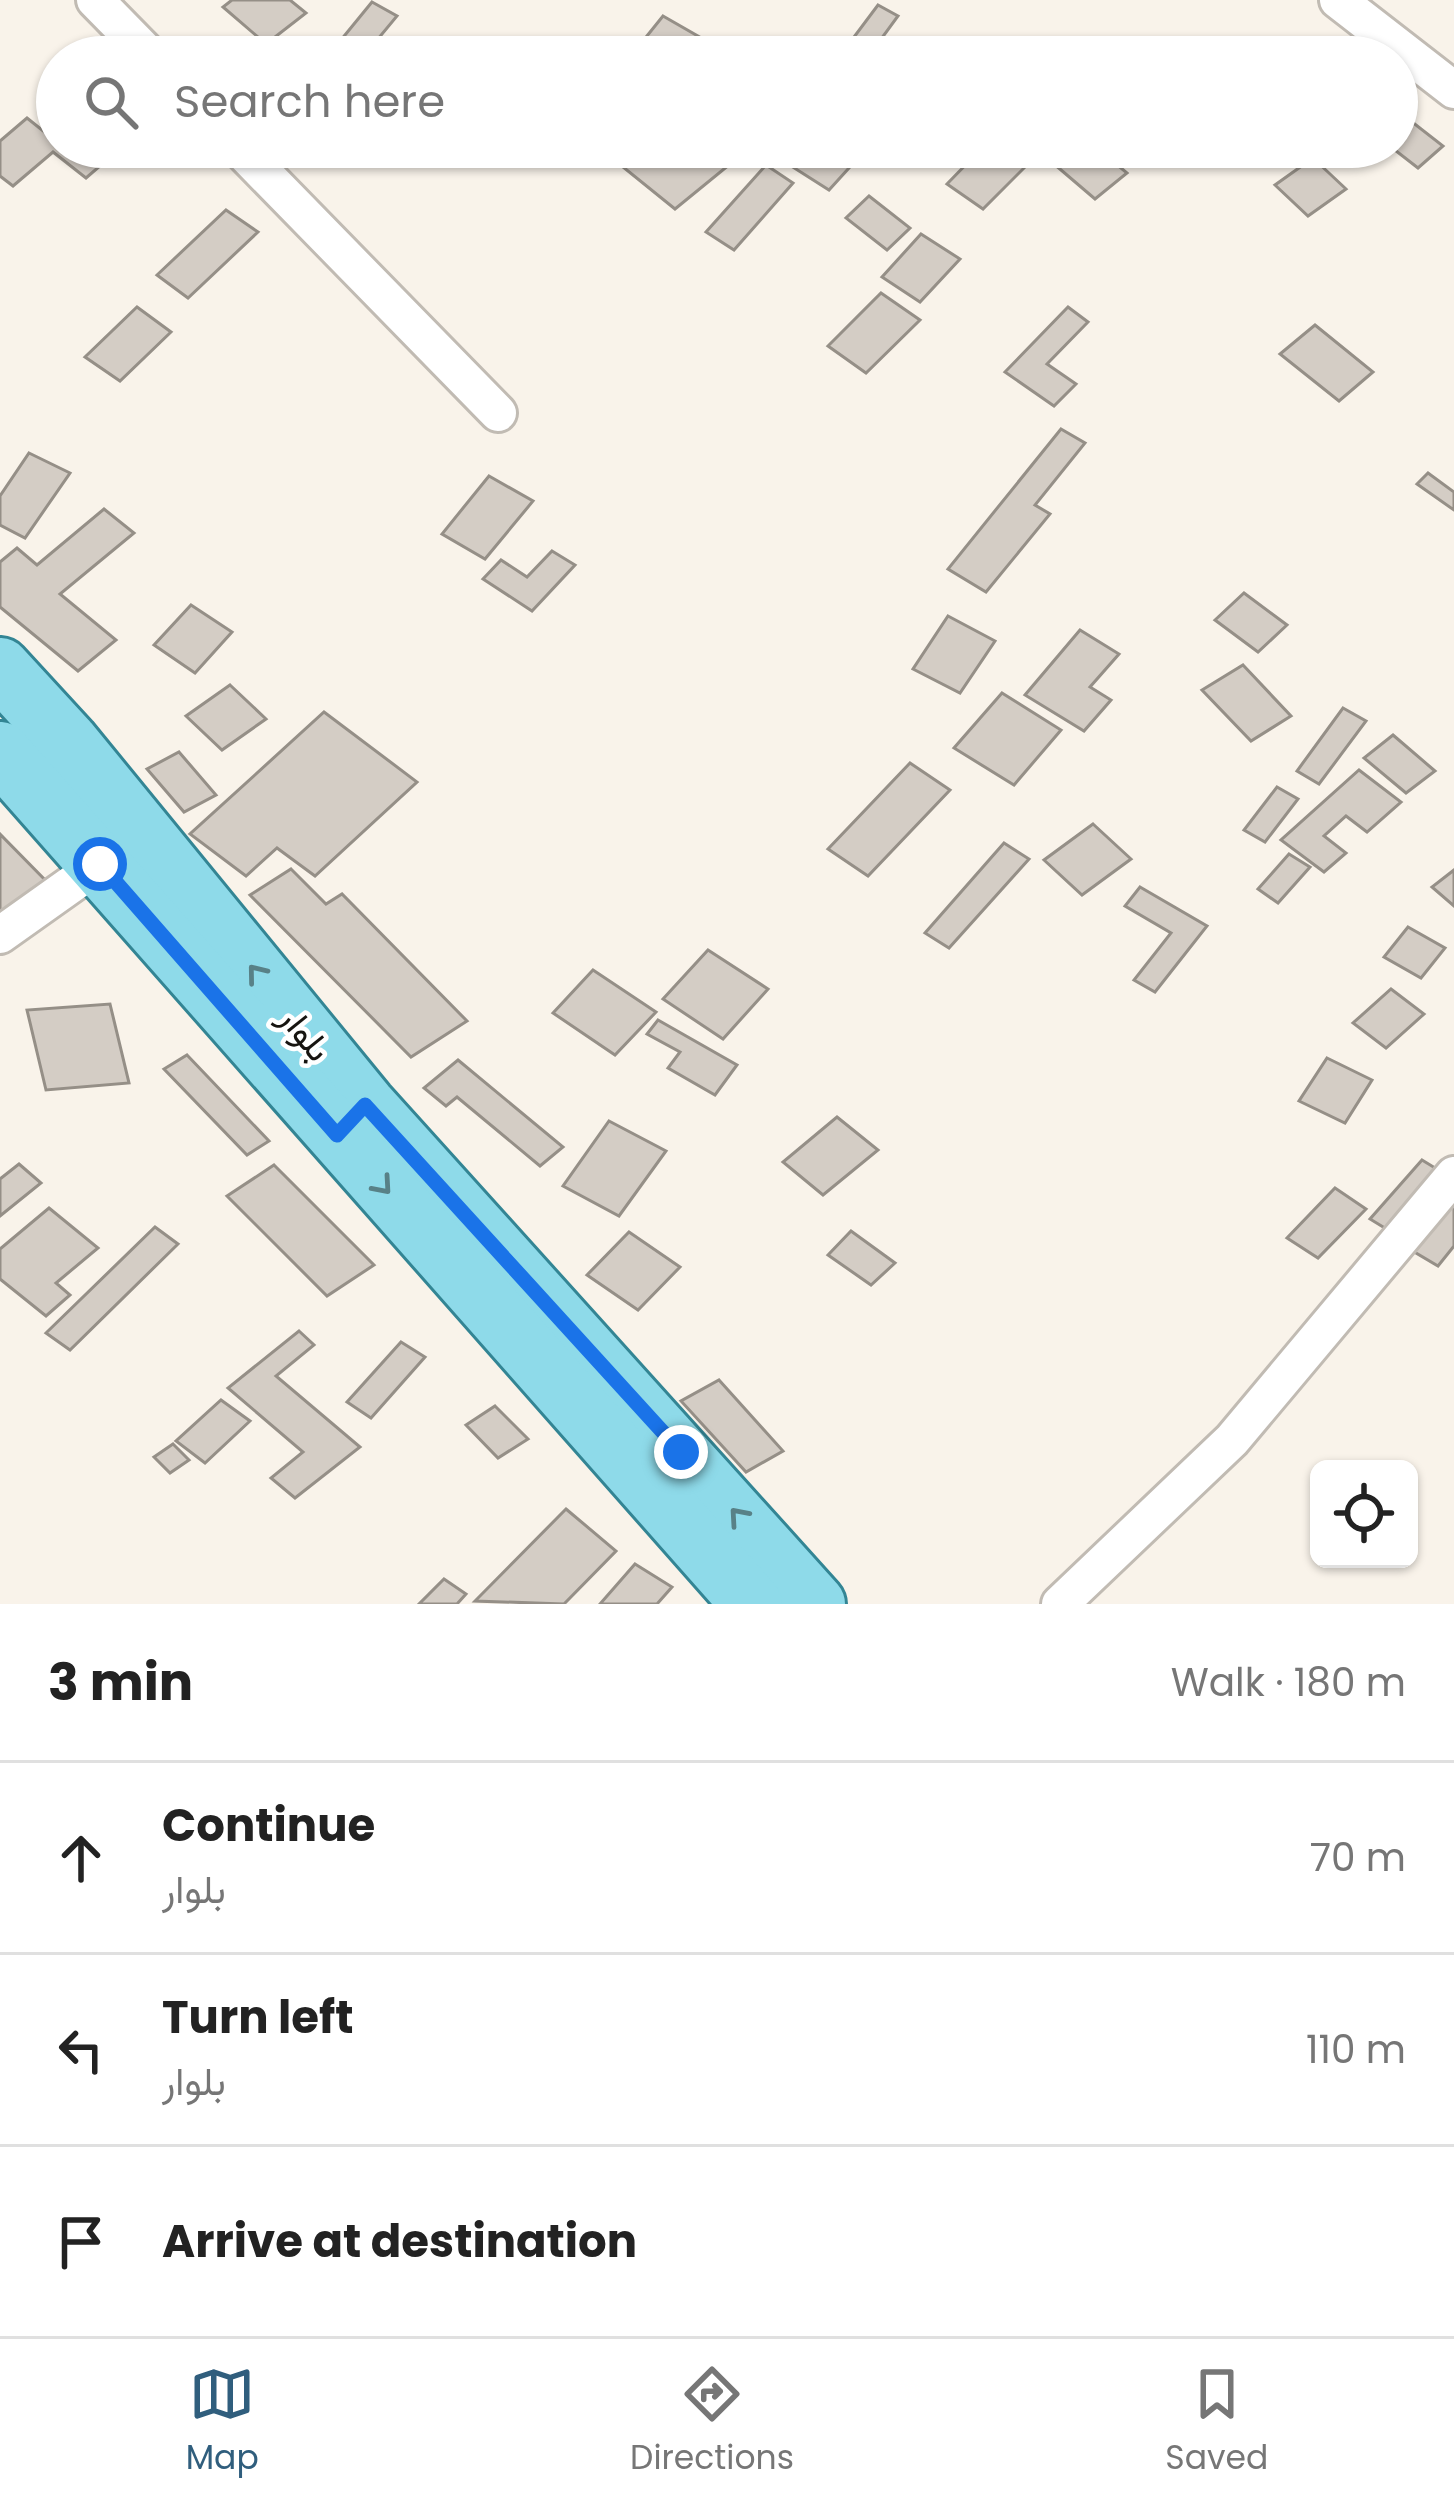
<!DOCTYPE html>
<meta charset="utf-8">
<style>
body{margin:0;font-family:Poppins,Vazirmatn,sans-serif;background:#f2f2f2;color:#222}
.controls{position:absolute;right:36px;bottom:36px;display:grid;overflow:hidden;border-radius:18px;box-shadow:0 3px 9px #0004}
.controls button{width:108px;height:108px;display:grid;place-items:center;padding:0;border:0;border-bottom:3px solid #e0e0e0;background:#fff;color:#222;font:60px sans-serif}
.stop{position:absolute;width:36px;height:36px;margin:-27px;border:9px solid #1a73e8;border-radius:50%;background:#fff}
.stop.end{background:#1a73e8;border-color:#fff;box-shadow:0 3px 12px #0008}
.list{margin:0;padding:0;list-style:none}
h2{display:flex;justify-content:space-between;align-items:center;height:156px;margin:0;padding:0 48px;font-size:51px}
h2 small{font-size:39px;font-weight:400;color:#767676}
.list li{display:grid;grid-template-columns:78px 1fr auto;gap:36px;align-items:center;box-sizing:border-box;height:192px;padding:0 48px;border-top:3px solid #e0e0e0}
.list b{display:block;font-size:45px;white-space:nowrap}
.list p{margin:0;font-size:39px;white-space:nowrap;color:#767676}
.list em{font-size:39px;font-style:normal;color:#767676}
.icon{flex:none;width:66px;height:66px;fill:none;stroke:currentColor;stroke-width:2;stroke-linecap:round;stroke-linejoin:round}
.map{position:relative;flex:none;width:1454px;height:1604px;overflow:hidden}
.search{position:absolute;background:#fff;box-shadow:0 3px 9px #0004;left:36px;right:36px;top:36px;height:132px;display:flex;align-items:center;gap:30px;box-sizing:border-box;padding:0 42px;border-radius:66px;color:#767676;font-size:45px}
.sheet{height:732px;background:#fff}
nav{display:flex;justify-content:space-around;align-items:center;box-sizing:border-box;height:168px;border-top:3px solid #e0e0e0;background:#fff;font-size:33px;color:#767676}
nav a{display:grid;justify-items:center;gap:6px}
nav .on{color:#305e7d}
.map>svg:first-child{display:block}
</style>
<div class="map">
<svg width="1454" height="1604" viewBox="0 0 1454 1604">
<rect width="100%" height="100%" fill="#f9f3ea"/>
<!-- building -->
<g fill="#d4cdc5" stroke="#958f87" stroke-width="3">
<path d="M232,0h58l16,13 -40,31 -43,-37z"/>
<path d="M372,2l25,14 -34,41h-36z"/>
<path d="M878,5l20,11 -30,41h-29z"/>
<path d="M663,16l40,23 -14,18h-59z"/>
<path d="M27,118l20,16 10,-9v22h65l-36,31 -33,-26 -40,34 -13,-10v-35z"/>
<path d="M1407,118l36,28 -25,22 -27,-21h6v-21z"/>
<path d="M647,147h104l-76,62 -52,-42z"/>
<path d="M803,147h65l-39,43 -41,-26z"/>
<path d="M983,147h48l8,6 -56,56 -36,-25z"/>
<path d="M1062,147h34l31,26 -32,26 -48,-41z"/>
<path d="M1313,158l33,31 -38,27 -33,-31z"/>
<path d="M766,165l27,18 -59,67 -28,-18z"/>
<path d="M869,196l41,32 -23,22 -41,-32z"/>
<path d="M226,210l32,22 -70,66 -31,-23z"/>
<path d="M921,234l39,25 -40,43 -38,-25z"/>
<path d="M881,293l39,27 -54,53 -38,-27z"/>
<path d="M137,307l34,25 -51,49 -35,-24z"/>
<path d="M1068,307l20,15 -41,42 29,20 -22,22 -49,-34z"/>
<path d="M1315,325l58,47 -34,29 -59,-47z"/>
<path d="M1061,429l24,14 -50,62 15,9 -64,78 -38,-23z"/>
<path d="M29,453l41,20 -45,65 -25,-13v-29z"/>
<path d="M1428,473l26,19v18l-37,-26z"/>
<path d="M489,476l44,25 -48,58 -43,-25z"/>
<path d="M104,509l30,24 -74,61 56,46 -38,31 -78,-64v-45l17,-14 20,17z"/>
<path d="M552,551l23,14 -43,46 -49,-32 18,-19 26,17z"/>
<path d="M1244,593l43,32 -29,27 -43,-32z"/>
<path d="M191,605l41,27 -37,41 -41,-28z"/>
<path d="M948,616l47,25 -35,52 -47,-24z"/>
<path d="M1080,630l39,24 -29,33 21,13 -27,31 -59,-36z"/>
<path d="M1243,665l48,51 -40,25 -49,-51z"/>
<path d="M230,685l36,34 -44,31 -36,-34z"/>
<path d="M1002,693l59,37 -47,55 -60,-37z"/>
<path d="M1343,708l23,13 -47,63 -22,-13z"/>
<path d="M324,712l93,70 -102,94 -38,-28 -31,28 -56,-42z"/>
<path d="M1393,735l42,36 -29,22 -42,-35z"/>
<path d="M179,752l37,43 -32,17 -37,-43z"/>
<path d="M910,763l40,27 -82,86 -40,-27z"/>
<path d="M1359,770l42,32 -34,30 -21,-16 -22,20 22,17 -22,19 -43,-32z"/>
<path d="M1277,787l21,12 -33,43 -21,-12z"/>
<path d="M1093,824l38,35 -49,36 -38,-35z"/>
<path d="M0,834l51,52 -51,32z"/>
<path d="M1004,843l25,16 -80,89 -24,-15z"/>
<path d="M1289,854l21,13 -32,36 -20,-14z"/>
<path d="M291,869l35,35 16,-10 125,127 -56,36 -161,-162z"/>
<path d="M1454,870v36l-22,-19z"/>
<path d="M1140,887l67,39 -52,66 -21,-12 37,-47 -46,-27z"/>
<path d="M1408,927l37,21 -24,30 -37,-21z"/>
<path d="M708,950l60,39 -45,50 -60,-40z"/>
<path d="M593,970l63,42 -41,43 -62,-42z"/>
<path d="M1391,989l33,25 -38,34 -33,-25z"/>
<path d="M110,1004l19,79 -83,7 -19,-80z"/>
<path d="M658,1020l79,45 -22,30 -47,-27 12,-16 -33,-18z"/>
<path d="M187,1055l82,86 -22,14 -83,-86z"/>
<path d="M1327,1058l45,22 -27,43 -46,-22z"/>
<path d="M458,1060l105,87 -23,19 -83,-69 -11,9 -22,-18z"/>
<path d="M837,1117l41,33 -55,45 -40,-33z"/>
<path d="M609,1121l57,30 -47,65 -56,-30z"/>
<path d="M1422,1160l23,14 -52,59 -23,-14z"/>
<path d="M19,1164l22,19 -41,33v-37z"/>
<path d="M274,1165l100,100 -47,31 -100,-100z"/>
<path d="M1335,1188l31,21 -48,49 -31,-20z"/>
<path d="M1454,1189v57l-16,20 -32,-19z"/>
<path d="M49,1208l49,40 -42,35 14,12 -24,21 -46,-37v-30z"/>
<path d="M155,1227l23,17 -108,106 -24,-17z"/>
<path d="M851,1231l44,32 -24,22 -43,-30z"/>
<path d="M629,1232l51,35 -42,43 -51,-35z"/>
<path d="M299,1331l15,14 -38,31 84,71 -65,51 -24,-20 32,-26 -75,-64z"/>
<path d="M401,1342l24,15 -54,61 -24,-16z"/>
<path d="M719,1380l64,71 -37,21 -65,-71z"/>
<path d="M221,1400l29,21 -45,42 -29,-22z"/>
<path d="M495,1406l33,33 -30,19 -32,-33z"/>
<path d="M173,1444l16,16 -19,13 -16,-16z"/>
<path d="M566,1509l50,42 -52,53 -89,-3z"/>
<path d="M635,1564l37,23 -15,17h-57z"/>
<path d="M444,1579l22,15 -9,10h-38z"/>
</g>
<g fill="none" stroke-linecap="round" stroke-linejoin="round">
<!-- minor casing -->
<g stroke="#c1bbb3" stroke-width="42">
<g id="minor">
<path d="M95,0l56,57"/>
<path d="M1338,0l116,90"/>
<path d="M238,147l260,266"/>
<path d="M0,935l100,-71"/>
<path d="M1060,1604l172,-164 222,-265"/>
</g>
</g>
<!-- primary casing -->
<g stroke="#338594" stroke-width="66">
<g id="primary">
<path d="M0,668l68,74 297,363 450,499"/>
<path d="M0,752l752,852"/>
</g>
</g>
<!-- minor -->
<use href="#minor" stroke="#fff" stroke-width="36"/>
<!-- primary -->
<use href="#primary" stroke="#8edae9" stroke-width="60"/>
</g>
<!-- one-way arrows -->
<defs><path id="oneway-chevron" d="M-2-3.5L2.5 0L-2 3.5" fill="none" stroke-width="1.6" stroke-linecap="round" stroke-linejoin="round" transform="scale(3)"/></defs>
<g stroke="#588187">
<use href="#oneway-chevron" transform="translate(256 973) rotate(-129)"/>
<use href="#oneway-chevron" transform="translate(383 1186) rotate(49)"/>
<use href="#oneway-chevron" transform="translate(738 1516) rotate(-131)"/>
</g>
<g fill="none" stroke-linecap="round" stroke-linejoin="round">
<!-- route -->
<path stroke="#1a73e8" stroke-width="15" d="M100,864l237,271 28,-30 316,347"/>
</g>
<g text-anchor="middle" stroke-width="9" stroke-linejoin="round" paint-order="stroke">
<!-- street labels -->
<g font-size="36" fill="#161410" stroke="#fff">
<text transform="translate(306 1033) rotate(51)" y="13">بلوار</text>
</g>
</g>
</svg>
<div class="controls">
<button><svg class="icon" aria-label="locate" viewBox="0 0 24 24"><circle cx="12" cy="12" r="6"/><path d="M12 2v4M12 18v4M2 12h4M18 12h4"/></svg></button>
</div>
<div class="stop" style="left:100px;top:864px"></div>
<div class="stop end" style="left:681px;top:1452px"></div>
<div class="search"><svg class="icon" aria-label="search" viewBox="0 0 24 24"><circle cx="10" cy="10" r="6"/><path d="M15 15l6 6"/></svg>Search here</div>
</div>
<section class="sheet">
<h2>3 min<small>Walk · 180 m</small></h2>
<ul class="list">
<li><svg class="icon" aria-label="ahead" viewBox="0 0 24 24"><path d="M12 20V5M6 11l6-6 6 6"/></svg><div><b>Continue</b><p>بلوار</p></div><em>70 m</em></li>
<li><svg class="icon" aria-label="left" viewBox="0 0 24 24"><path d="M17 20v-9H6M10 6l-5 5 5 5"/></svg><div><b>Turn left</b><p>بلوار</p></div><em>110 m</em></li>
<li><svg class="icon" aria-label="arrive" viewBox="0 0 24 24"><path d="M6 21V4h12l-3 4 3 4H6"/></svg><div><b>Arrive at destination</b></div></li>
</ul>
</section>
<nav>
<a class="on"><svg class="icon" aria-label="map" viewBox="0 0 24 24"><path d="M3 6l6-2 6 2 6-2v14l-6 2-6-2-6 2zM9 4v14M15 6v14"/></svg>Map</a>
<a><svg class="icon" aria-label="directions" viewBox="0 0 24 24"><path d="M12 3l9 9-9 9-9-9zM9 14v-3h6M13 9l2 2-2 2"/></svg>Directions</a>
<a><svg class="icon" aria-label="saved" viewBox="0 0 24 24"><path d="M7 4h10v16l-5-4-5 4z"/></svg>Saved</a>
</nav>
